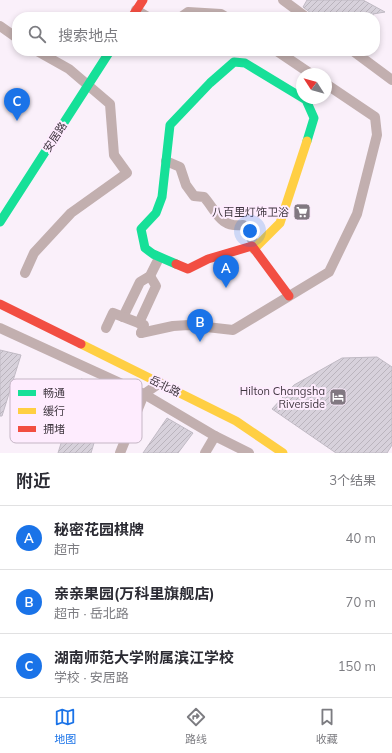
<!DOCTYPE html>
<html lang="zh">
<meta charset="utf-8">
<style>
body{margin:0;font-family:Mulish,"Noto Sans SC",sans-serif;background:#f2f2f3;color:#2b2b33}
.compass{position:absolute;left:296px;top:68px;width:36px;height:36px;border-radius:50%;background:#fff;box-shadow:0 2px 6px #0003;rotate:306deg}
.you{position:absolute;left:250px;top:231px;width:14px;height:14px;margin:-10px;border:3px solid #fff;border-radius:50%;background:#1a73e8;box-shadow:0 0 0 6px #1a73e833}
.badge{display:grid;place-items:center;width:26px;height:26px;border-radius:50%;background:#1a73e8;color:#fff;font-size:13px;font-weight:700}
.pin{position:absolute;translate:-50% -33px;filter:drop-shadow(0 1px 2px #0008)}
.pin::after{content:'';position:absolute;top:21px;width:14px;height:12px;background:inherit;clip-path:polygon(0 0,100% 0,50% 100%)}
.list{margin:0;padding:0;list-style:none}
h2{display:flex;justify-content:space-between;align-items:center;height:52px;margin:0;padding:0 16px;font-size:17px}
h2 small{font-size:13px;font-weight:400;color:#7c7c81}
.list li{display:grid;grid-template-columns:26px 1fr auto;gap:12px;align-items:center;box-sizing:border-box;height:64px;padding:0 16px;border-top:1px solid #e1e1e2}
.list b{display:block;font-size:15px;white-space:nowrap}
.list p{margin:0;font-size:13px;white-space:nowrap;color:#7c7c81}
.list em{font-size:13px;font-style:normal;color:#7c7c81}
.icon{flex:none;width:22px;height:22px;fill:none;stroke:currentColor;stroke-width:2;stroke-linecap:round;stroke-linejoin:round}
.map{position:relative;flex:none;width:392px;height:453px;overflow:hidden}
.search{position:absolute;background:#fff;box-shadow:0 2px 6px #0003;left:12px;right:12px;top:12px;height:44px;display:flex;align-items:center;gap:10px;box-sizing:border-box;padding:0 14px;border-radius:16px;color:#7c7c81;font-size:15px}
.sheet{height:244px;background:#fff}
nav{display:flex;justify-content:space-around;align-items:center;box-sizing:border-box;height:56px;border-top:1px solid #e1e1e2;background:#fff;font-size:11px;color:#7c7c81}
nav a{display:grid;justify-items:center;gap:2px}
nav .on{color:#1a73e8}
.map>svg:first-child{display:block}
</style>
<div class="map">
<svg width="392" height="453" viewBox="0 0 392 453">
<defs>
<pattern id="building-hatch" width="6" height="6" patternUnits="userSpaceOnUse"><rect width="6" height="6" fill="#d7d1db"/><path d="M-1 1l2-2M0 6l6-6M5 7l2-2" fill="none" stroke="#bab4bd"/></pattern>
</defs>
<rect width="100%" height="100%" fill="#faf0fa"/>
<!-- building -->
<g fill="url(#building-hatch)" stroke="#c0bac4">
<path d="M307,0h56l22,12 -12,2v3h-57l-13,-10z"/>
<path d="M0,350l21,5 -19,61h-2z"/>
<path d="M377,357l15,10v78l-5,8h-51l-64,-44 22,-24 48,-27z"/>
<path d="M81,379l30,7 -20,67h-33z"/>
<path d="M167,418l26,15 -15,20h-35z"/>
</g>
<g fill="none" stroke-linecap="round" stroke-linejoin="round">
<!-- street -->
<g stroke="#c2afaf" stroke-width="10">
<path d="M283,0l23,17"/>
<path d="M136,10l12,7"/>
<path d="M181,17l7,-5 33,2 5,3"/>
<path d="M0,26l17,12"/>
<path d="M277,51l34,23"/>
<path d="M353,51l39,29"/>
<path d="M166,161l14,6 6,18 8,11 10,1c13,15 16,31 39,28l10,16 1,8"/>
<path d="M25,273l9,-20 37,-40 56,-40 -13,-18 -4,-51 -41,-35 -32,-18"/>
<path d="M123,317l17,-35 10,-6 9,-18"/>
<path d="M139,323l17,-37 -6,-10"/>
<path d="M0,328l144,66 71,42 34,17"/>
<path d="M106,328l7,-15 31,12 -3,8"/>
<path d="M141,333l32,-7 16,-1 44,5 96,-58 28,-58 20,-79 -2,-18 -49,-33"/>
<path d="M120,453l24,-59 16,-11"/>
<path d="M205,453l10,-17"/>
</g>
<!-- fast -->
<g stroke="#16e098" stroke-width="9">
<path d="M0,222l110,-171"/>
<path d="M176,264l-23,-10 -8,-6 -4,-19 15,-16 6,-16 8,-72 40,-42 24,-21 11,1 61,37 8,18 -7,23"/>
</g>
<!-- slow -->
<g stroke="#ffcf43" stroke-width="9">
<path d="M254,249l26,-26 27,-82"/>
<path d="M81,344l155,77 47,32"/>
</g>
<!-- jam -->
<g stroke="#f24e42" stroke-width="9">
<path d="M132,17l11,-17"/>
<path d="M176,264l12,5 20,-10 44,-13 37,50"/>
<path d="M0,304l81,40"/>
</g>
</g>
<!-- icons -->
<defs>
<g id="supermarket-square" transform="scale(0.9)"><rect x="-9" y="-9" width="18" height="18" rx="4" fill="#817881" stroke="#feecfe"/><path d="M-6-5.5h2.5l.6 2H6L4.5 2H-2.5L-4.4-4H-6ZM-1.5 3.2a1.3 1.3 0 1 0 .1 0ZM3 3.2a1.3 1.3 0 1 0 .1 0Z" fill="#fff"/></g>
<g id="hotel-square" transform="scale(0.9)"><rect x="-9" y="-9" width="18" height="18" rx="4" fill="#817881" stroke="#feecfe"/><path d="M-6-4.5h1.5V1H6V5H4.5V3h-9V5H-6ZM-4 0a1.8 1.8 0 1 1 3.6 0ZM.5 0V-2.5h3Q6-2.5 6 0Z" fill="#fff"/></g>
</defs>
<g fill-rule="evenodd">
<use href="#supermarket-square" x="302" y="212"/>
<use href="#hotel-square" x="338" y="397"/>
</g>
<g text-anchor="middle" stroke-width="4" stroke-linejoin="round" paint-order="stroke">
<!-- street labels -->
<g font-size="11" fill="#403740" stroke="#feecfe">
<text transform="translate(55 137) rotate(-57)" y="4">安居路</text>
<text transform="translate(165 386) rotate(26)" y="4">岳北路</text>
</g>
<!-- poi labels -->
<g font-size="11" fill="#403740" stroke="#feecfe" text-anchor="end">
<text x="289" y="216">八百里灯饰卫浴</text>
<text x="325" y="395">Hilton Changsha<tspan x="325" dy="13">Riverside</tspan></text>
</g>
</g>
<!-- legend -->
<rect x="10" y="379" width="132" height="64" rx="6" fill="#feecfe" stroke="#c5b6c5" stroke-width="1"/>
<rect x="18" y="390" width="18" height="6" fill="#16e098"/>
<rect x="18" y="408" width="18" height="6" fill="#ffcf43"/>
<rect x="18" y="426" width="18" height="6" fill="#f24e42"/>
<g font-size="11" fill="#403740">
<text x="43" y="397">畅通</text>
<text x="43" y="415">缓行</text>
<text x="43" y="433">拥堵</text>
</g>
</svg>
<svg class="compass" viewBox="-18 -18 36 36"><path d="M0-13l5 13h-10z" fill="#e53935"/><path d="M0 13l5-13h-10z" fill="#7c7c81"/></svg>
<div class="you"></div>
<div class="pin badge" style="left:226px;top:288px">A</div>
<div class="pin badge" style="left:200px;top:342px">B</div>
<div class="pin badge" style="left:17px;top:121px">C</div>
<div class="search"><svg class="icon" aria-label="search" viewBox="0 0 24 24"><circle cx="10" cy="10" r="6"/><path d="M15 15l6 6"/></svg>搜索地点</div>
</div>
<section class="sheet">
<h2>附近<small>3个结果</small></h2>
<ul class="list">
<li><span class="badge">A</span><div><b>秘密花园棋牌</b><p>超市</p></div><em>40 m</em></li>
<li><span class="badge">B</span><div><b>亲亲果园(万科里旗舰店)</b><p>超市 · 岳北路</p></div><em>70 m</em></li>
<li><span class="badge">C</span><div><b>湖南师范大学附属滨江学校</b><p>学校 · 安居路</p></div><em>150 m</em></li>
</ul>
</section>
<nav>
<a class="on"><svg class="icon" aria-label="map" viewBox="0 0 24 24"><path d="M3 6l6-2 6 2 6-2v14l-6 2-6-2-6 2zM9 4v14M15 6v14"/></svg>地图</a>
<a><svg class="icon" aria-label="directions" viewBox="0 0 24 24"><path d="M12 3l9 9-9 9-9-9zM9 14v-3h6M13 9l2 2-2 2"/></svg>路线</a>
<a><svg class="icon" aria-label="saved" viewBox="0 0 24 24"><path d="M7 4h10v16l-5-4-5 4z"/></svg>收藏</a>
</nav>
